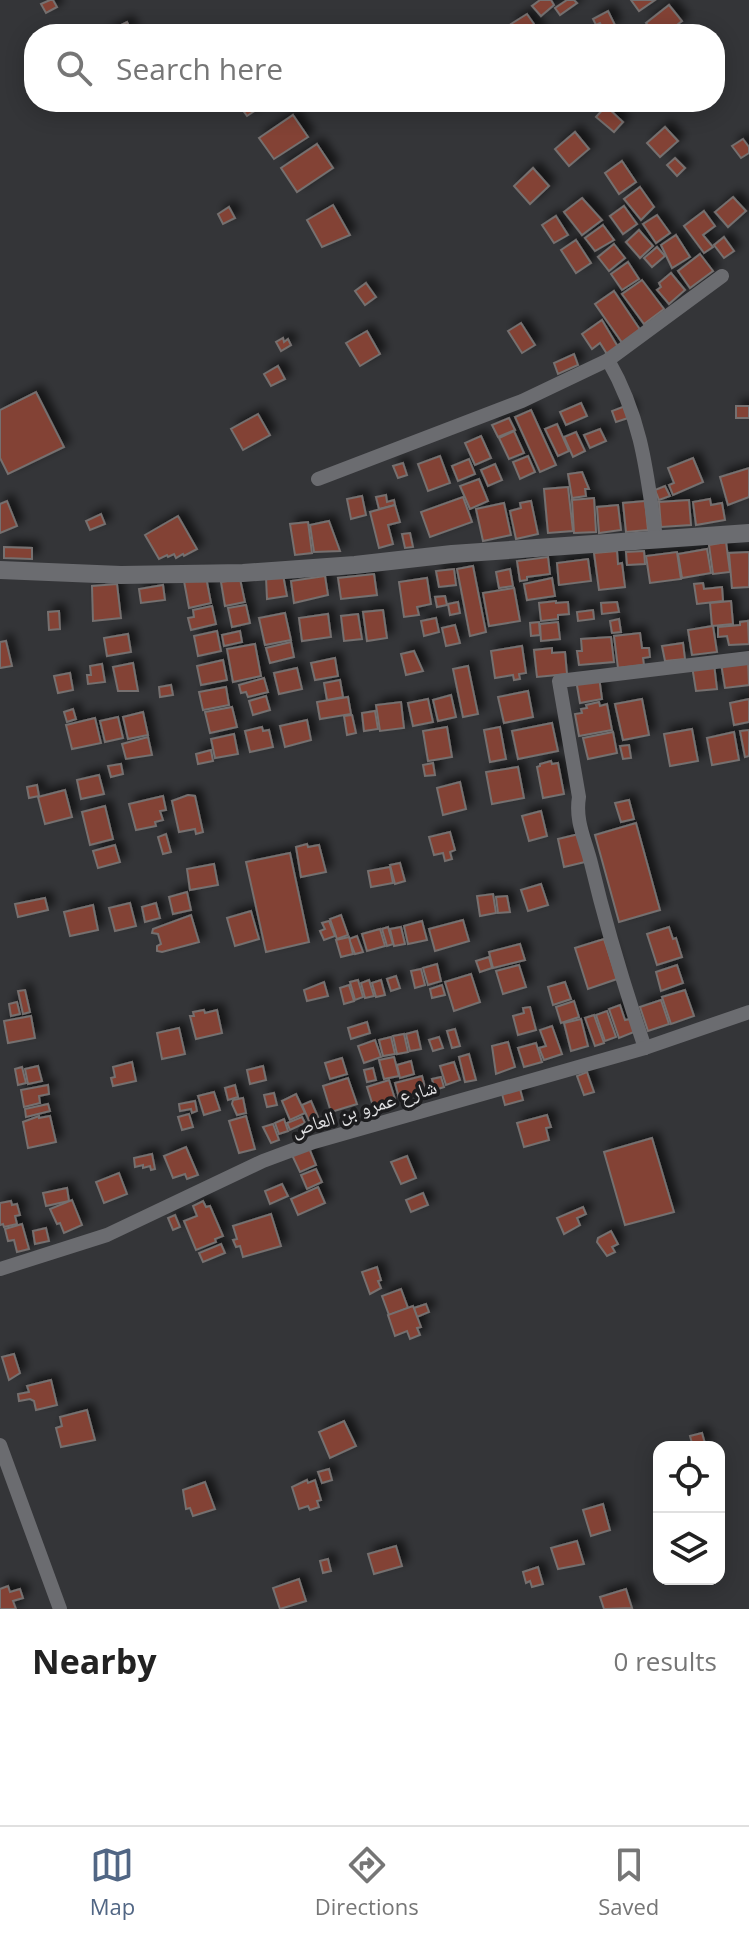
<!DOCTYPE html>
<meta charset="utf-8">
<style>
body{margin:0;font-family:"Open Sans","Noto Naskh Arabic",sans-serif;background:#f6f6f6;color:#222}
.controls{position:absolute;right:24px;bottom:24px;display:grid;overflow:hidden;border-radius:16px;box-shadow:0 4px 20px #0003}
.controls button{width:72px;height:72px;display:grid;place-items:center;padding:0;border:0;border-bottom:2px solid #e0e0e0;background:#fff;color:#222;font:40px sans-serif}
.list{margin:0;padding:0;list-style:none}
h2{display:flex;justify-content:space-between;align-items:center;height:104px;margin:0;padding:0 32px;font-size:34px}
h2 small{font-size:26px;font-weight:400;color:#767676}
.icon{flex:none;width:44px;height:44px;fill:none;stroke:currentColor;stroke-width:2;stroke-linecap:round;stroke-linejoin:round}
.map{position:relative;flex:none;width:749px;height:1609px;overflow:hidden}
.search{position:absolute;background:#fff;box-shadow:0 4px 20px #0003;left:24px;right:24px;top:24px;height:88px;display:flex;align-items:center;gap:20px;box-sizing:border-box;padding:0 28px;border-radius:32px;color:#767676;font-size:30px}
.sheet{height:216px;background:#fff}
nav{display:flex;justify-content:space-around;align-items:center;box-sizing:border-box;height:112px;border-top:2px solid #e0e0e0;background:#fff;font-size:22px;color:#767676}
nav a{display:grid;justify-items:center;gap:4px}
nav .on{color:#516684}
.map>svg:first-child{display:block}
</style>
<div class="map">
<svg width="749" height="1609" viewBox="0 0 749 1609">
<defs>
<filter id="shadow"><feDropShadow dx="6" dy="-6" stdDeviation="4" flood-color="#0009"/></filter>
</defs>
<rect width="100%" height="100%" fill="#343538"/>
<!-- building -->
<g fill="#834234" stroke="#75706f" stroke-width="2" filter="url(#shadow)">
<path d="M50,0h3l4,7 -11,6 -5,-9z"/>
<path d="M540,0h11l3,5 -13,11 -9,-10z"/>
<path d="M567,0h7l3,3 -17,12 -5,-7z"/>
<path d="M631,0h24l-16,11z"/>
<path d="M669,5l13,16 -17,13h-10l-9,-11z"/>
<path d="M608,11l7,14 -11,6 -4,-8 -4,2 -3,-6z"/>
<path d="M527,14l14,20h-23l-7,-10z"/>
<path d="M127,22l6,12h-30z"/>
<path d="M237,102h31l-21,14z"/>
<path d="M606,106l17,16 -9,10 -18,-15z"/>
<path d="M293,115l15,22 -34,22 -15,-21z"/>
<path d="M665,127l13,14 -18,16 -13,-14z"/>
<path d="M575,132l14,17 -20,17 -14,-17z"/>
<path d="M743,139l6,8v6l-8,5 -9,-12z"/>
<path d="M317,144l16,24 -36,24 -16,-24z"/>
<path d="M675,158l10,10 -8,8 -10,-11z"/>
<path d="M622,161l14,21 -17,12 -14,-21z"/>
<path d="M533,168l16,18 -19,18 -16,-18z"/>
<path d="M640,187l14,20 -13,13 -17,-21z"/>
<path d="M733,197l13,14 -18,16 -13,-15z"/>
<path d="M582,198l20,22 -20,15 -18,-23z"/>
<path d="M333,205l17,30 -28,12 -15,-27z"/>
<path d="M624,206l13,18 -14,10 -13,-18z"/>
<path d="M229,207l6,11 -12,6 -5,-10z"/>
<path d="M704,211l11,15 -12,9 10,12 -9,6 -20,-27z"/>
<path d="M657,215l13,18 -14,10 -13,-19z"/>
<path d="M556,216l12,19 -14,8 -12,-18z"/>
<path d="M603,225l11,15 -19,11 -10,-13z"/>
<path d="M639,230l14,16 -13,12 -14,-16z"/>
<path d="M676,235l14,22 -18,11 -11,-23z"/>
<path d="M724,237l10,14 -10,7 -10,-13z"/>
<path d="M576,240l15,23 -15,10 -15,-23z"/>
<path d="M614,244l11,14 -16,13 -11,-14z"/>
<path d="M657,247l8,9 -13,11 -8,-9z"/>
<path d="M700,254l13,17 -23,17 -12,-17z"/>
<path d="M628,262l11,17 -17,11 -11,-16z"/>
<path d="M671,273l14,17 -16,14 -12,-14 4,-3 -2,-4z"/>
<path d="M642,280l22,29 -20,15 -22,-30z"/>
<path d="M366,283l10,14 -11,8 -10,-14z"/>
<path d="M614,291l27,40 -18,13 -28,-40z"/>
<path d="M602,320l16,27 -11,7 -7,-11 -8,6 -10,-15z"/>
<path d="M521,323l14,22 -13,8 -14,-22z"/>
<path d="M367,331l13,23 -20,12 -14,-23z"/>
<path d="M283,338l1,4 4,-3 3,6 -10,6 -5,-9z"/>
<path d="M574,354l4,11 -20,9 -4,-11z"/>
<path d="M278,366l7,13 -14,7 -7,-12z"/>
<path d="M36,392l28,55 -56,27 -8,-16v-48z"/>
<path d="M581,403l6,13 -21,9 -6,-13z"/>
<path d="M628,405l3,12 -15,5 -4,-11z"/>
<rect x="736" y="406" width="13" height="12"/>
<path d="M531,410l25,55 -16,7 -25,-55z"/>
<path d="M258,414l12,21 -27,15 -12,-21z"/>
<path d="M509,418l6,12 -17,7 -6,-12z"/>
<path d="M557,424l12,27 -11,5 -13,-27z"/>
<path d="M600,429l6,12 -16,7 -6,-13z"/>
<path d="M514,431l10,22 -15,6 -10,-21z"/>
<path d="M576,432l9,19 -12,6 -9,-20z"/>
<path d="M481,436l10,22 -16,7 -10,-22z"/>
<path d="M440,456l10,27 -22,8 -10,-27z"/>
<path d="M528,456l7,16 -15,7 -7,-17z"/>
<path d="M693,458l10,24 -30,13 -4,-10 5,-2 -6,-15z"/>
<path d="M469,459l6,15 -17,7 -6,-15z"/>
<path d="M403,463l4,12 -9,3 -5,-12z"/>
<path d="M495,464l7,16 -14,6 -7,-16z"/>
<path d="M749,468v29l-21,8 -8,-28z"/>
<path d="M582,472l7,17h-4l1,7 -14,2 -4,-24z"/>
<path d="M479,479l9,22 -18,8 -10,-23z"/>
<path d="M665,486l5,10 -11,4 -4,-10z"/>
<path d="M568,487l5,44 -25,2 -4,-44z"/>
<path d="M386,495l1,7 7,-2 1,5 -16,4 -3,-12z"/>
<path d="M362,496l4,19 -15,4 -4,-20z"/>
<path d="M463,497l9,25 -42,15 -9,-25z"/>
<path d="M594,498l2,34 -22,1 -2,-33z"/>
<path d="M710,499l1,6 11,-2 3,17 -29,5 -3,-23z"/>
<path d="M689,500l2,25 -30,2 -2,-25z"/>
<path d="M7,501l10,25 -17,7v-29z"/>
<path d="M531,501l7,33 -22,5 -6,-28 11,-3 -1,-5z"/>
<path d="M645,501l3,29 -22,2 -3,-29z"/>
<path d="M504,503l7,32 -28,6 -7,-32z"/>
<path d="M395,505l5,17 -12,3 5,19 -14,4 -9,-36z"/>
<path d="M618,505l3,25 -22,3 -2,-26z"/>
<path d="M101,514l4,10 -15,6 -4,-9z"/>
<path d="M178,516l19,33 -13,7 -1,-2 -7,4 -2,-4 -6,3 -1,-2 -8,4 -14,-24z"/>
<path d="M329,521l11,30 -26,1 -4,-27z"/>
<path d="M308,522l4,31 -17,2 -5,-31z"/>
<path d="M410,533l3,14 -8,1 -3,-14z"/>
<path d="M726,542l4,30 -17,2 -4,-29z"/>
<path d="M4,547l28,1v11l-28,-1z"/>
<path d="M707,549l4,24 -29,5 -4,-24z"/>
<path d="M617,551l1,13 4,-1 3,24 -26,3 -5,-37z"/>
<path d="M644,551l1,13 -18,1 -1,-13z"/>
<path d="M677,552l4,27 -31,4 -4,-27z"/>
<path d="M749,552v35l-17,1 -3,-35z"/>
<path d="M548,557l2,17 -23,3v3l-7,1 -3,-20z"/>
<path d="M588,559l3,22 -32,4 -2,-22z"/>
<path d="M473,566l13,66 -16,4 -13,-67z"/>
<path d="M454,569l2,16 -17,2 -3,-16z"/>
<path d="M510,569l3,17 -14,2 -3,-16z"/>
<path d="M374,574l3,21 -36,4 -3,-21z"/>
<path d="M283,575l4,21 -20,3 -1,-22z"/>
<path d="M325,576l3,19 -34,8 -3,-22z"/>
<path d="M206,577l5,26 -22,5 -5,-27z"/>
<path d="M427,578l4,26 -14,3 2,8 -15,2 -5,-35z"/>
<path d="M552,578l3,18 -28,4 -3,-16z"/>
<path d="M240,579l5,23 -20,4 -4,-24z"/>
<path d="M703,583l1,6 18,-2 1,14 -26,3 -3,-20z"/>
<path d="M117,584l4,34 -28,3 -1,-35z"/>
<path d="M163,585l2,15 -24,3 -2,-14z"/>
<path d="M514,588l6,33 -31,5 -6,-33z"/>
<path d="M445,596l2,9 -10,2 -2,-10z"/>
<path d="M556,601v2l12,-1 1,12 -11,1v4l-17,2 -2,-18z"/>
<path d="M731,601l2,23 -21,2 -2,-23z"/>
<path d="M458,602l2,11 -10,2 -2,-11z"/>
<path d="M617,602l2,10 -17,2 -1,-11z"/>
<path d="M246,605l4,18 -18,4 -4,-19z"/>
<path d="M212,606l4,18 -25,6 -3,-12 6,-1 -1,-7z"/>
<path d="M383,610l4,28 -20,3 -4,-29z"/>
<path d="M593,610l1,9 -16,2 -1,-9z"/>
<path d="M59,611l1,18 -11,1 -1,-18z"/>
<path d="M285,613l6,27 -26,5 -6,-27z"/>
<path d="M328,614l3,23 -29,4 -3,-23z"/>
<path d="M358,614l4,25 -18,2 -3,-25z"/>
<path d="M436,618l3,14 -15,4 -3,-15z"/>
<path d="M619,619l2,13 -9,1 -2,-12z"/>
<path d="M748,621l1,23 -20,1 -2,-9 -9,1v-10l22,-2v-3z"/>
<path d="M539,622l1,13 -9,1 -1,-13z"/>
<path d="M558,622l2,17 -19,2 -1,-17z"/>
<path d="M455,625l5,18 -14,3 -4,-18z"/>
<path d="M713,626l4,26 -25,3 -4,-25z"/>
<path d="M217,631l4,20 -23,5 -4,-20z"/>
<path d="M240,631l2,11 -18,4 -2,-11z"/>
<path d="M640,633l2,15h7l1,9 -7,1 1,7 -26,3 -4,-32z"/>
<path d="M128,634l3,18 -24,4 -3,-18z"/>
<path d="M611,637l3,25 -35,3 -2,-14h5l-1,-12z"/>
<path d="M6,641l6,25 -12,2v-26z"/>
<path d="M291,642l3,15 -24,6 -4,-15z"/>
<path d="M683,643l2,16 -20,2 -3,-15z"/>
<path d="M255,644l6,32 -28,6 -6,-33z"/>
<path d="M522,646l4,27 -7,1 1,5 -6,1 -1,-5 -18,3 -4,-27z"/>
<path d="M552,648v5l13,-1 2,22 -30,3 -3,-27z"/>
<path d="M414,651l9,20 -17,4 -5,-21z"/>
<path d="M335,658l3,18 -23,4 -4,-17z"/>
<path d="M748,659l1,26 -24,3 -4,-25z"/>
<path d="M223,660l4,20 -26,5 -4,-19z"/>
<path d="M133,663l5,28h-20l-5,-24z"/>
<path d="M102,664l3,18 -17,2 -1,-9h4l-1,-9z"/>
<path d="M714,664l3,25 -21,2 -4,-25z"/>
<path d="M468,666l10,48 -15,3 -10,-48z"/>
<path d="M297,668l5,21 -23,5 -5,-21z"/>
<path d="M70,673l3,17 -15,3 -4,-17z"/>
<path d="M599,677l3,22 -22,4 -4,-23z"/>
<path d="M264,678l4,14 -20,5 -2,-5 -5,1 -2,-8z"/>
<path d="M340,680l3,17 -16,3 -3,-17z"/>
<path d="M171,685l2,10 -13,2 -1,-10z"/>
<path d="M226,687l3,18 -26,5 -4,-18z"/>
<path d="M528,691l5,26 -29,6 -6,-26z"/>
<path d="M451,695l5,22 -18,4 -5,-21z"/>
<path d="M266,696l4,14 -17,5 -4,-14z"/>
<path d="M348,697l3,17 -31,5 -3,-17z"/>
<path d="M428,699l5,23 -20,4 -5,-23z"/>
<path d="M642,699l7,36 -26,5 -8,-36z"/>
<path d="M749,699v23l-15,3 -4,-22z"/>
<path d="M401,702l3,26 -24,3 -4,-26z"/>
<path d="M599,702l1,4 7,-2 5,26 -33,6 -4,-22 7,-1 -1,-4 6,-1 -1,-3z"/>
<path d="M232,707l5,20 -27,6 -5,-21z"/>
<path d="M73,709l3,10 -9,3 -3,-10z"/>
<path d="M375,711l3,18 -14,2 -2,-18z"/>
<path d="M143,712l5,23 -20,4 -5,-22z"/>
<path d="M352,715l4,18 -9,2 -3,-19z"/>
<path d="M118,717l5,21 -18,4 -5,-21z"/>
<path d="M95,718l6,25 -29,6 -6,-24z"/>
<path d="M307,720l4,20 -26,7 -5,-21z"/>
<path d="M552,723l6,28 -40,8 -6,-28z"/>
<path d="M262,727l1,4 6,-1 4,17 -23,5 -5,-21z"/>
<path d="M447,727l5,30 -24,4 -5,-30z"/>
<path d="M500,727l6,32 -16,3 -6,-32z"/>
<path d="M692,729l6,32 -28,5 -6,-32z"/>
<path d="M749,730v26l-4,1 -5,-26z"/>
<path d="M613,732l4,21 -29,6 -5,-21z"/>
<path d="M734,732l5,28 -27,5 -5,-27z"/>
<path d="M234,734l4,20 -23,4 -4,-19z"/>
<path d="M148,737l4,18 -26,4 -4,-15z"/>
<path d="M629,745l2,13 -8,1 -3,-13z"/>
<path d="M211,750l2,11 -15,3 -2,-10z"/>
<path d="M551,761l1,3 6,-1 6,31 -21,4 -6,-31 3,-1v-2z"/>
<path d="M433,763l2,12 -10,1 -2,-11z"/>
<path d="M121,764l2,10 -12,3 -3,-11z"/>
<path d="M518,767l6,31 -32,6 -6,-32z"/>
<path d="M99,775l5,19 -23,5 -4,-19z"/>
<path d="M460,782l6,27 -23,6 -6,-27z"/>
<path d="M37,785l2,11 -10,2 -2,-11z"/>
<path d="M65,790l7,27 -27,7 -7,-27z"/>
<path d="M188,795l7,1 8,36 -7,2 -1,-5 -16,3 -7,-31z"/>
<path d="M163,796l3,14 -6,1 3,9 -8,2 1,4 -20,4 -7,-26z"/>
<path d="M629,800l5,19 -13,3 -6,-19z"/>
<path d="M105,806l8,33 -23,6 -8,-33z"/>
<path d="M541,811l6,25 -18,5 -7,-25z"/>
<path d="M636,823l24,87 -41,12 -24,-87z"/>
<path d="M450,832l5,18 -5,2 2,7 -7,2 -2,-8 -9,2 -5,-18z"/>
<path d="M166,834l5,18 -8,2 -5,-17z"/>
<path d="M579,834l6,28 -21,5 -6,-28z"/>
<path d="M307,844l1,3 11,-2 7,27 -25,5 -5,-30z"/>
<path d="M115,845l5,17 -22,6 -5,-17z"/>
<path d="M290,853l19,89 -43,10 -20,-90z"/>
<path d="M400,863l5,18 -10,3 -5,-19z"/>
<path d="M214,864l4,21 -28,5 -3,-21z"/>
<path d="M390,867l3,16 -22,4 -3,-16z"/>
<path d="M541,884l7,21 -20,6 -7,-21z"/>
<path d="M187,892l4,18 -18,4 -4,-17z"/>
<path d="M493,894l3,19 -16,3 -3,-20z"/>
<path d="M507,896l3,16 -12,1 -2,-16z"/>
<path d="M45,898l3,12 -30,7 -3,-13z"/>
<path d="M130,903l6,23 -21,5 -6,-23z"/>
<path d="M156,903l4,15 -15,4 -3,-15z"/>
<path d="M93,905l5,25 -28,6 -6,-24z"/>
<path d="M251,911l8,28 -24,7 -8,-28z"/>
<path d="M191,915l8,27 -37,10 -5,-1v-5l4,-2 -3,-10 -6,-1 1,-4z"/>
<path d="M341,915l7,20 -11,4 -7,-20z"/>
<path d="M463,920l6,21 -34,10 -6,-22z"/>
<path d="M329,921l6,15 -11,4 -4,-9 5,-2 -3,-6z"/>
<path d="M422,921l5,19 -19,4 -4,-18z"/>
<path d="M388,927l5,17 -6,2 -5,-17z"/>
<path d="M401,927l4,17 -11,2 -4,-17z"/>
<path d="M669,927l4,12 3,-1 6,19 -25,8 -10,-31z"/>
<path d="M380,929l5,17 -18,5 -5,-17z"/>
<path d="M357,936l6,16 -8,2 -6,-15z"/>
<path d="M349,937l4,17 -12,3 -5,-17z"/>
<path d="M604,939l13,40 -29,10 -13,-41z"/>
<path d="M520,944l5,16 -32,8 -4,-16z"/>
<path d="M489,957l3,11 -12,4 -4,-11z"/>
<path d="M437,964l4,17 -13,4 -5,-17z"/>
<path d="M519,965l7,22 -23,7 -7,-23z"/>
<path d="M677,965l6,18 -22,8 -5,-19z"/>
<path d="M421,969l4,16 -10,3 -4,-17z"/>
<path d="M471,974l9,28 -26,9 -9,-29z"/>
<path d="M396,976l4,12 -9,3 -4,-12z"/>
<path d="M358,980l5,17 -8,3 -5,-18z"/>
<path d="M369,980l5,16 -9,2 -4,-15z"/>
<path d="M381,980l4,15 -9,2 -4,-14z"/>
<path d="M324,982l4,14 -21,5 -3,-11z"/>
<path d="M565,982l6,17 -18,6 -5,-18z"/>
<path d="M349,985l5,16 -10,3 -4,-16z"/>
<path d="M442,985l3,10 -13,3 -2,-9z"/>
<path d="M25,990l5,22 -7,2 -5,-23z"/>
<path d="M685,990l9,26 -23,8 -9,-27z"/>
<path d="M661,1000l8,24 -21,7 -8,-24z"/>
<path d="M574,1001l5,16 -18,6 -5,-16z"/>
<path d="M17,1002l3,12 -9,2 -2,-12z"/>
<path d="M620,1005l5,15 5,-1 4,13 -15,6 -10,-29z"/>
<path d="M530,1007l6,23 -18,5 -5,-19 11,-3 -1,-5z"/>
<path d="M204,1010l1,3 12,-3 5,23 -26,6 -6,-23h4l-1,-4z"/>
<path d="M607,1011l9,26 -11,4 -9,-26z"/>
<path d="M594,1015l10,28 -9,3 -10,-28z"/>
<path d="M31,1016l4,22 -27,5 -4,-22z"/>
<path d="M581,1019l7,27 -17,5 -7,-28z"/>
<path d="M367,1022l3,11 -19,6 -3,-11z"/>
<path d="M552,1026l10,28 -18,6 -5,-12 7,-2 -6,-16z"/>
<path d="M179,1028l6,26 -23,5 -5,-26z"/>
<path d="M455,1029l5,17 -8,2 -5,-17z"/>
<path d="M417,1031l4,18 -11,2 -4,-17z"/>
<path d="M404,1034l4,18 -11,2 -4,-18z"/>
<path d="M391,1037l4,17 -12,2 -4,-16z"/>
<path d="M439,1037l4,11 -10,3 -4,-11z"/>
<path d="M375,1040l6,17 -17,6 -6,-17z"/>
<path d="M508,1042l7,25 -19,7 -4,-28z"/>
<path d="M536,1043l6,19 -18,5 -6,-19z"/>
<path d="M469,1054l7,26 -11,2 -6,-25z"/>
<path d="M394,1057l5,19 -15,3 -5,-19z"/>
<path d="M342,1058l5,16 -17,5 -5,-16z"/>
<path d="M411,1061l3,13 -14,4 -3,-13z"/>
<path d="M132,1062l4,19 -23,5 -2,-8 4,-1 -2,-10z"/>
<path d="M454,1062l6,18 -14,5 -6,-19z"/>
<path d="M38,1066l4,15 -14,3 -3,-15z"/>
<path d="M263,1066l3,14 -16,4 -3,-14z"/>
<path d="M22,1067l4,16 -8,2 -3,-16z"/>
<path d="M373,1068l3,12 -9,2 -3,-12z"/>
<path d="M587,1072l7,20 -10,3 -7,-19z"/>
<path d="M422,1076l4,15 -27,7 -4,-15z"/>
<path d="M441,1077l3,10 -9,3 -3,-11z"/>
<path d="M348,1078l9,26 -26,8 -8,-26z"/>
<path d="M389,1080l6,19 -22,7 -6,-19z"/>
<path d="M48,1085l1,9 -10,2 1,7 -16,4 -3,-17z"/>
<path d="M235,1085l3,12 -10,3 -3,-12z"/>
<path d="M520,1089l3,11 -18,5 -3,-11z"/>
<path d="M214,1092l6,18 -16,5 -6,-19z"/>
<path d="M274,1093l3,12 -10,2 -3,-12z"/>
<path d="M296,1094l9,19 -15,7 -8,-19z"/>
<path d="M243,1098l3,15 -9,2 -5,-11 1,-4z"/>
<path d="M195,1101l2,10 -5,2 -1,-4 -11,2 -1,-7z"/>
<path d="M311,1101l7,16 -9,4 -7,-16z"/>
<path d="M48,1104l2,7 -24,6 -1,-8z"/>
<path d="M189,1114l4,13 -11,3 -4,-13z"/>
<path d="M547,1115l4,12 -5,1 3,12 -25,7 -7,-24z"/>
<path d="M39,1116v2l11,-2 6,26 -28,6 -5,-26z"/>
<path d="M246,1116l9,33 -16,4 -10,-32z"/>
<path d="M302,1117l3,6 -15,7 -3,-7z"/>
<path d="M284,1119l4,12 -9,3 -4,-11z"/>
<path d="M273,1124l6,16 -8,3 -8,-16z"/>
<path d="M652,1138l22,74 -49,13 -21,-73z"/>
<path d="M186,1147l12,28 -11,4 -2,-5 -12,4 -9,-22z"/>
<path d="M309,1148l7,17 -16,7 -8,-17z"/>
<path d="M152,1154l3,15 -4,1 -1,-4 -7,2v-3l-8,2 -1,-9z"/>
<path d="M407,1156l9,22 -15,6 -10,-22z"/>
<path d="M316,1169l6,13 -15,7 -6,-14z"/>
<path d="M119,1173l8,21 -23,9 -8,-21z"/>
<path d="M282,1184l6,12 -18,8 -5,-13z"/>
<path d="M318,1187l7,16 -27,12 -7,-16z"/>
<path d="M67,1188l2,13 -23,5 -3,-13z"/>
<path d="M423,1193l5,12 -17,7 -5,-12z"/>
<path d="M72,1200l10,25 -18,8 -4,-10 -3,1 -7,-15z"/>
<path d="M11,1201l1,4 5,-1 3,11 -5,1 2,8 -13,3 -1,-3 -3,1v-22z"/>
<path d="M203,1201l3,6 4,-1 13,30 -8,3 1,3 -20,8 -12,-29 13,-5 -4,-10z"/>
<path d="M583,1207l3,7 -9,4 3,7 -16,9 -7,-16z"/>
<path d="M271,1214l10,32 -38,11 -3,-11 -4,1 -3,-7 4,-1 -4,-13z"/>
<path d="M175,1215l5,12 -7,3 -5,-12z"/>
<path d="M22,1224l7,25 -12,3 -3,-12 -6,1 -3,-12z"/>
<path d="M46,1228l3,13 -14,3 -2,-13z"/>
<path d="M611,1231l7,13 -6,3 3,5 -8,4 -10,-14 1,-4z"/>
<path d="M221,1244l4,9 -22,9 -4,-9z"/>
<path d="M377,1267l4,13 -3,1 3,7 -11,6 -8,-22z"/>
<path d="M401,1289l7,19 -19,7 -7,-19z"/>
<path d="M426,1304l3,8 -12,5 -3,-9z"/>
<path d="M413,1306l8,21 -4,1 3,7 -10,4 -3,-8 -12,5 -7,-21z"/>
<path d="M14,1354l6,19 -11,7 -7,-23z"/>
<path d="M51,1380l6,25 -21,5 -2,-9 -4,-2 -11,2 -1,-7 11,-2 -2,-6z"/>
<path d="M87,1410l8,30 -34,7 -5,-19 6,-2 -2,-9z"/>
<path d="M344,1421l12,25 -26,12 -11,-26z"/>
<path d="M702,1433l4,14h-13l-3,-11z"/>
<path d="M329,1469l3,11 -10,3 -4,-11z"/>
<path d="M307,1480l1,3 7,-3 6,20 -4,1 2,6 -9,3 -2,-4 -9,3 -7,-22z"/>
<path d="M205,1482l10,27 -22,7 -3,-8 -4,1 -3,-19z"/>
<path d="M603,1504l7,26 -19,6 -8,-26z"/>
<path d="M577,1541l7,23 -26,5 -7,-21z"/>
<path d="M396,1546l6,20 -28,8 -6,-20z"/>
<path d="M328,1559l3,12 -8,2 -3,-12z"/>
<path d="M538,1567l5,17 -11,3 -2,-6 -4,2 -3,-11z"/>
<path d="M299,1579l7,22 -26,8 -7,-21z"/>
<path d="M8,1586l2,6 10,-3 3,9 -10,3 3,8h-16v-20z"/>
<path d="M626,1589l6,19 -28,1 -4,-12z"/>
</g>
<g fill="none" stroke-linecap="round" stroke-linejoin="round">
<!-- minor -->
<g stroke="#6b6c70" stroke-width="14">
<path d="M608,360c34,59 39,113 48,178"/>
<path d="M318,479l204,-78 86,-41 114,-84"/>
<path d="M645,1048c-21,-62 -39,-122 -54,-185 -6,-24 -16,-42 -12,-66l-20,-116 190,-23"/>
<path d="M0,1269l107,-34 156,-74 51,-19 331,-94 104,-36"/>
<path d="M0,1445l60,164"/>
</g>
<!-- tertiary -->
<path stroke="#6b6c70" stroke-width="18" d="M0,570l121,5 122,-2 112,-8 97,-11 297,-21"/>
</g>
<g text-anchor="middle" stroke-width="7" stroke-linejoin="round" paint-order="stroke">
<!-- street labels -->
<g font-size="20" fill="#dfdfe1" stroke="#1c1c1e">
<text transform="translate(364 1108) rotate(-17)" y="7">شارع عمرو بن العاص</text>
</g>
</g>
</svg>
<div class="controls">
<button><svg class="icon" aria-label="locate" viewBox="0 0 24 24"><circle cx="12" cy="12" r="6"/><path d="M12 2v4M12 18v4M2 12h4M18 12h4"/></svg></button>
<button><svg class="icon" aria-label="layers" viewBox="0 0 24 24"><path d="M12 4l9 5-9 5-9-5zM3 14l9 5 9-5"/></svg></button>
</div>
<div class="search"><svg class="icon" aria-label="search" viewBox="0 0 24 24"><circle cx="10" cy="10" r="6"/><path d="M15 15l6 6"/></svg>Search here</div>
</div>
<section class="sheet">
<h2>Nearby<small>0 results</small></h2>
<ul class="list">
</ul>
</section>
<nav>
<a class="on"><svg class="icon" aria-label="map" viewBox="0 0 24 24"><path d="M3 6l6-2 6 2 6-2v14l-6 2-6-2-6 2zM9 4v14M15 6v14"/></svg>Map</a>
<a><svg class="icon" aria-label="directions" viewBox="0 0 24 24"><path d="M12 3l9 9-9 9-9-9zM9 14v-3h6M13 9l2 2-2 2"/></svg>Directions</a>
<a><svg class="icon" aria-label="saved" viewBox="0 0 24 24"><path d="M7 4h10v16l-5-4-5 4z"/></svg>Saved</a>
</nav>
